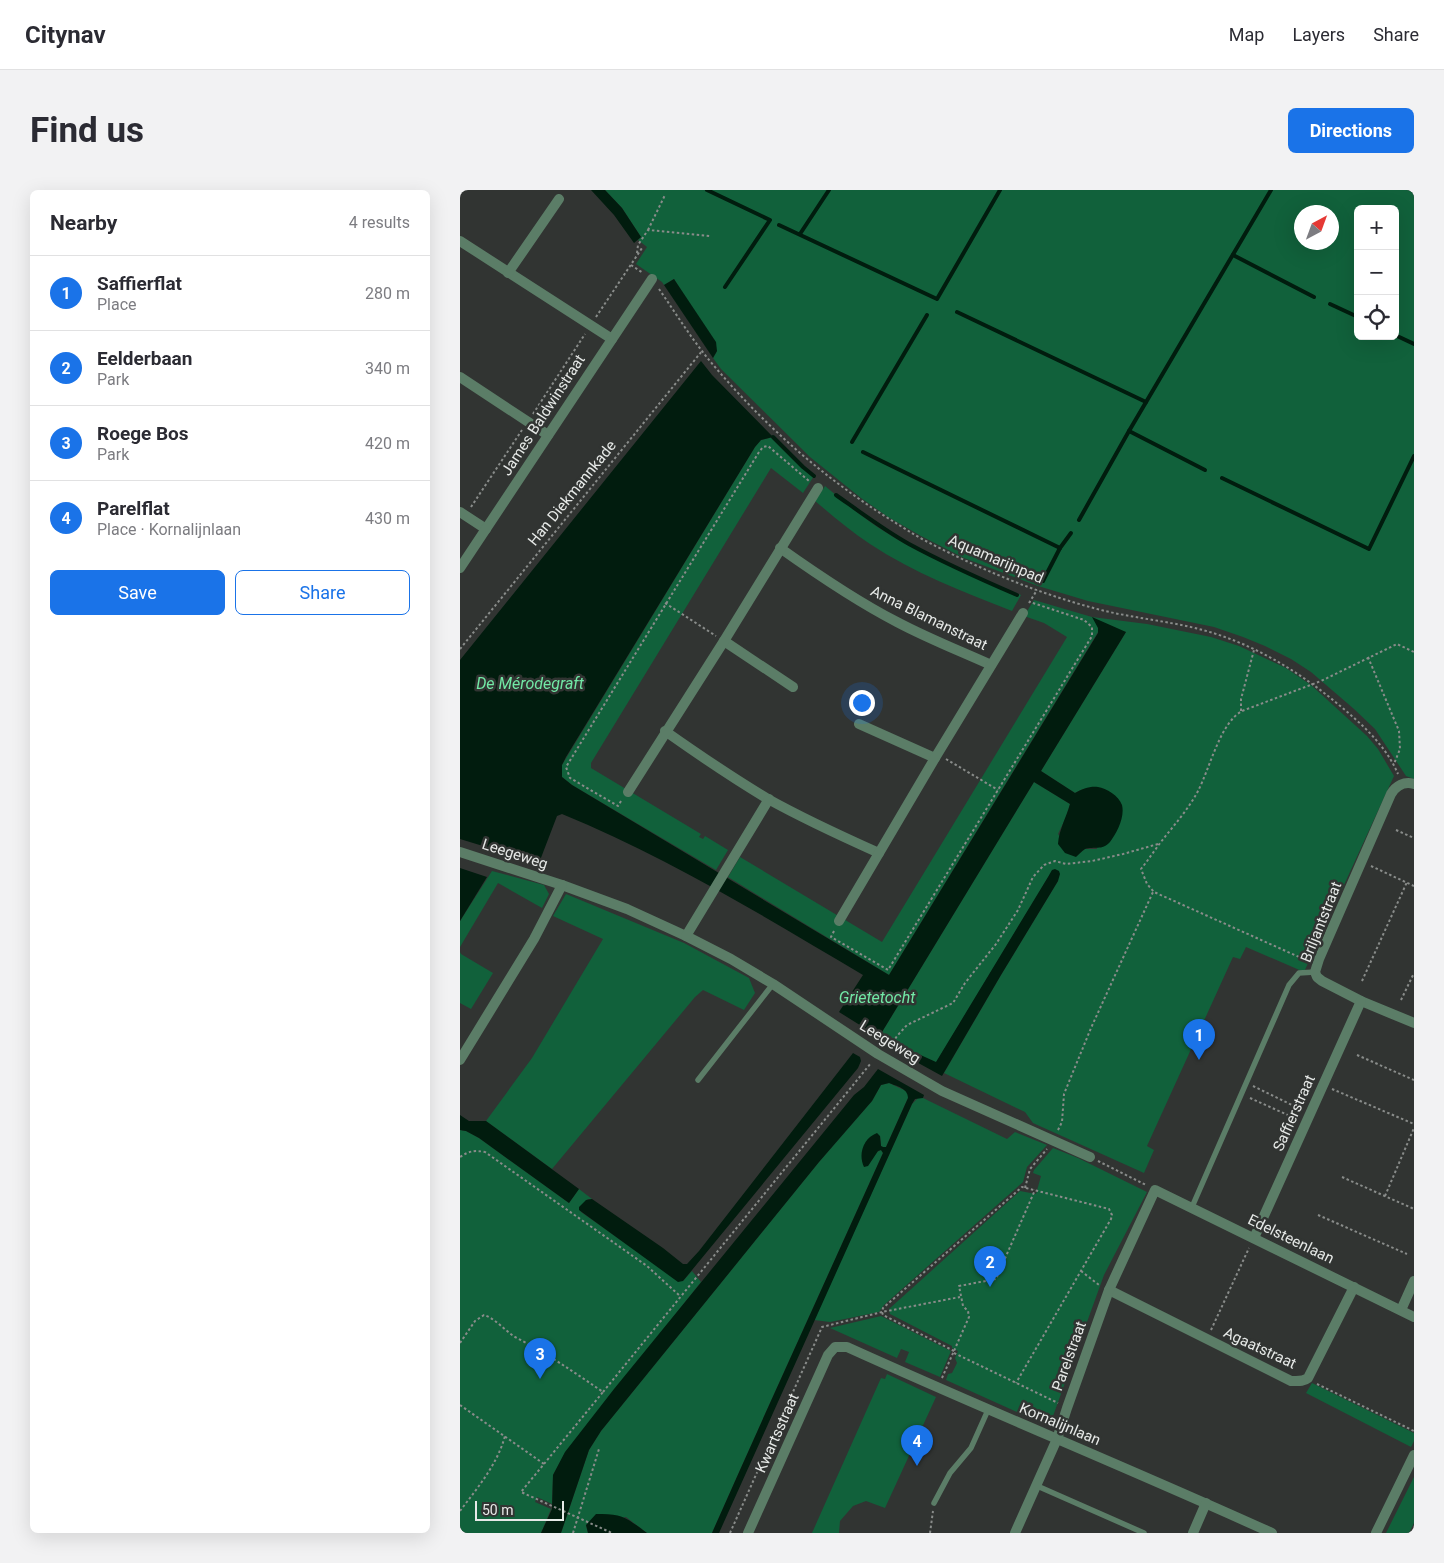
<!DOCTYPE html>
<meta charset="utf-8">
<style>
body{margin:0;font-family:Roboto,sans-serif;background:#f2f2f3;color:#2b2b33}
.controls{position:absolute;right:15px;top:15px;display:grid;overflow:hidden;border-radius:8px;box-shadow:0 5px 20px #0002}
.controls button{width:45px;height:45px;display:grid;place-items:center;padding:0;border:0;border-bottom:1px solid #e1e1e2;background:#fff;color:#2b2b33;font:25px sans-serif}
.compass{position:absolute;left:834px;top:15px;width:45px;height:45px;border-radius:50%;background:#fff;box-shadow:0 5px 20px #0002;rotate:41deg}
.scale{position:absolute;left:15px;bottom:12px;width:89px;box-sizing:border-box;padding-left:5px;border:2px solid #e6e9e7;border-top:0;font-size:14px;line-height:18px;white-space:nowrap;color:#e6e9e7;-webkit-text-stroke:4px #313432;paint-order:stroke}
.you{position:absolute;left:401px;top:512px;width:18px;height:18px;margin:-12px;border:4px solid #fff;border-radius:50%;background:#1a73e8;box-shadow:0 0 0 8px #1a73e833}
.badge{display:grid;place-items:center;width:32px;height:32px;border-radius:50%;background:#1a73e8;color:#fff;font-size:16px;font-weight:700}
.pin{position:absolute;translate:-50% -41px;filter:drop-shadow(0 1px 2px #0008)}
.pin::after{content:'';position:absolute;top:26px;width:18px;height:15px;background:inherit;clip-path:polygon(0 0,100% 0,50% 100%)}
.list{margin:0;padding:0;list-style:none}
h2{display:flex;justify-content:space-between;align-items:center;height:65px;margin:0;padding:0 20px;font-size:21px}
h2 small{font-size:16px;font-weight:400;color:#7c7c81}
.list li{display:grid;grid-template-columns:32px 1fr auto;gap:15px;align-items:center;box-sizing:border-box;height:75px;padding:0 20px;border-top:1px solid #e1e1e2}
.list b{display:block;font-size:19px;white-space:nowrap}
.list p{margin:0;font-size:16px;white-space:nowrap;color:#7c7c81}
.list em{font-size:16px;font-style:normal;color:#7c7c81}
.actions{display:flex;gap:10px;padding:15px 20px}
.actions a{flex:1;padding:11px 0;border:1px solid #1a73e8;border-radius:8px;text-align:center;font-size:18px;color:#1a73e8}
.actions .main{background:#1a73e8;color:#fff}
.icon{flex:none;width:28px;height:28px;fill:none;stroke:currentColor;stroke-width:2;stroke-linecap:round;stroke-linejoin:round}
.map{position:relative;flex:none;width:954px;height:1343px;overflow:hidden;border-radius:8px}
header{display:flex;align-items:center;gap:30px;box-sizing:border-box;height:70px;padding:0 25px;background:#fff;border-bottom:1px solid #e1e1e2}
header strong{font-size:24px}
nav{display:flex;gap:28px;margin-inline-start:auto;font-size:18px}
.intro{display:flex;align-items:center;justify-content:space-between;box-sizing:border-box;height:120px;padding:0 30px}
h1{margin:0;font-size:35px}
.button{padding:12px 22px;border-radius:8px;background:#1a73e8;color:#fff;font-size:18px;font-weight:700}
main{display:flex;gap:30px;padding:0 30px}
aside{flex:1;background:#fff;border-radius:8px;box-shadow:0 5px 20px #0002}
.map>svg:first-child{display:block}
</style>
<header>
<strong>Citynav</strong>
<nav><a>Map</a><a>Layers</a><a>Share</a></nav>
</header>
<div class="intro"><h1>Find us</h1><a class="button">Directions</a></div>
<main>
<aside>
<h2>Nearby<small>4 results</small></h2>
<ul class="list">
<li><span class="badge">1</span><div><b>Saffierflat</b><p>Place</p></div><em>280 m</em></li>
<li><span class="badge">2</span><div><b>Eelderbaan</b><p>Park</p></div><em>340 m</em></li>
<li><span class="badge">3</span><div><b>Roege Bos</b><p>Park</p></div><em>420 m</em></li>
<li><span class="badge">4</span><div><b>Parelflat</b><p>Place · Kornalijnlaan</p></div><em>430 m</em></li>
</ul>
<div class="actions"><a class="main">Save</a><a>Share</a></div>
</aside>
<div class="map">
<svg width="954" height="1343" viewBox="0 0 954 1343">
<rect width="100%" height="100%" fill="#313432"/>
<!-- green -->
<g fill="#11613b" fill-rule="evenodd">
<path d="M145,0h809v589l-8,-3 -31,-47 -21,-20 -43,-37 -20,-13 -26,-13 -22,-9 -29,-10 -126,-26 -50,-15 -74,-28 -43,-22 -33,-19 -27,-19 -51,-41 -89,-88 -8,-11 4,-7 -43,-72 -10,6 -2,-3 -26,-18 11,-17 -9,-7 3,-3 -19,-29zM898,19h37v127h-37zM842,22h30v30h-30z"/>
<path d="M313,247l30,30 11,9 -11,17 -32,-25 -180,295v5l110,66 -2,3 4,2 2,-3 23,14 -12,20 -144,-85 -10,-8v-12l193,-318 6,-7z"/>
<path d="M365,296c18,15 35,29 54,42 44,29 94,48 142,67l-9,16c-49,-19 -98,-38 -142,-67 -20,-13 -37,-28 -55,-43z"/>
<path d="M574,410l58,17 55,7 64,13 28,9 47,22 25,17 56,51 11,13 16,27 -90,196 -58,-25 -6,12 -7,-2 -86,189 7,4 -10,23 -111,-50 -8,-11 -81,-39 57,-98 57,-94 -6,-10 -116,192 -42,-20 -1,2 -14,-8 155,-255 36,22 -4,13 -8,17 18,22 9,-7h12l-14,-60 -8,4 -34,-22 85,-139 -28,-4v4l-209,343 -161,-98 12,-20 142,85 185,-305 -23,-14 -20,-7z"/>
<path d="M32,681l52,14 5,9 -7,14 -44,-25 -38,64v-26z"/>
<path d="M106,704l118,49 65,35 6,15 -11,17 -41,-20 -8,7 -143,172 -66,-48 46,-63 71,-119 -50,-23z"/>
<path d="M0,762l1,2 32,19 -22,36 -11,-6z"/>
<path d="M429,893l17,8 2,3v4l-22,49h-3l-2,-1 -1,-10 -12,30 9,-14 4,-2 2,3c-57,127 -115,253 -171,380h-65l-21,-16 -40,8 2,8h-27l28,-83 12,-19 218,-269 53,-61 9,-16z"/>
<path d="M458,908h5l84,41 8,-7 32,13 -20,22 -4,15 -139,123 -5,7 -49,10 -16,-2 98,-216z"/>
<path d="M0,940l6,1 13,7 90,65 10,-14 13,10h-4l-9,9 2,4 72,51 30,18 9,-10 9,11 -136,171 -12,22 -1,29 -15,-7 -2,5 16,7 -10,24h-81z"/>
<path d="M593,958l25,10 69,34 -43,83 -51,141 -14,6 -93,-42 2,-6 4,-1 5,-10 -2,-5 3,-7 -6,-3v-2l-62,-32 -1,-5 131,-118 16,3 5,-18 -8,-3 1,-3z"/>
<path d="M421,1126l70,35 -11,26 -35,-15 4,-10 -8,-3 -4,9 -67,-30z"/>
<path d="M427,1184l49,23 -51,111 -19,-7 -13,5 -13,15 -1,12h-27l69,-155 4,1z"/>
<path d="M852,1193l102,50v8l-3,6 -105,-54z"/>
<path d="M954,1287v46l-5,10h-23z"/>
</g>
<!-- water -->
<g fill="#011c0e">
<path d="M131,0h14l17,18 19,29 -7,6 -20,-28z"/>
<path d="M214,89l42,63 1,9 -4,7 -49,-73z"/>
<path d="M241,171l11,14 61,62 -12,3 -6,7 -189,310 -4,8v12l10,8 317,190 209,-342v-5l-6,-11 34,15 -85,139 34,22c7,-4 15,-7 23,-6 8,1 21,9 24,18 3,12 -5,28 -12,37 -8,9 -16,4 -25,7 -3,2 -7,6 -9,8l-11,-4 -7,-9c1,-14 8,-26 12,-40l-36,-22 -155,255 -40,-25 24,-37c-98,-58 -196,-118 -301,-161l-5,2 -18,47 -79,-24v-179z"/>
<path d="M0,678l27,9 -27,44z"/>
<path d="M595,679l4,2 1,3 -2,7 -57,94 -59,101 -51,-28 3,-5 42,19 112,-185 4,-7z"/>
<path d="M393,863l7,4 1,4 -3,7 -175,213 -5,1 -99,-72v-3l7,-7 6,-1 71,49 20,16h4l12,-13z"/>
<path d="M418,879l46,26 -1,3 -8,1 -3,5 -193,429h-7c56,-127 114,-253 171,-380l-2,-3 -3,1 -10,15 -4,1c-6,-12 -1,-29 13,-34l3,3 1,10 2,1h3l22,-49c0,-10 -12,-12 -19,-15l-8,2 -9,16 -53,61 -218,269 -12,19 -28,83h-20l11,-24 1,-34 12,-23 49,-63 240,-294 10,-8z"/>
<path d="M0,925l9,6h17l93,68 -10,14 -90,-65 -13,-7 -6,-1z"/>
<path d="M136,1324c26,-1 31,4 51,19h-59l-2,-8z"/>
</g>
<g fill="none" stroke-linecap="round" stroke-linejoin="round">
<!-- stream -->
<g stroke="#011c0e" stroke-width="4">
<path d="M247,0l63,30 -45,67"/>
<path d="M319,35l158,74 63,-109"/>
<path d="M340,44l29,-44"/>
<path d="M773,65l81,42"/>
<path d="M870,114l28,13"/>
<path d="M497,122l189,90"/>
<path d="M935,145l19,9"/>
<path d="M669,241l76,39"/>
<path d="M313,247l30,30 11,9"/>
<path d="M392,252l75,-127"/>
<path d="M403,262l197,96"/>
<path d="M762,288l147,71 45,-93"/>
<path d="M376,305c24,17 48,35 73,49 35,19 71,35 108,51"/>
<path d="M619,330l50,-89 142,-241"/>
<path d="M583,391l17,-33 11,-15"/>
</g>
<!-- path -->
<g stroke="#898c8a" stroke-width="2" stroke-dasharray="2.5 2.5" stroke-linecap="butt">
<path d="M188,40l17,-35"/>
<path d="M177,63l1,-8 10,-15 62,6"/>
<path d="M171,75l12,8"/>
<path d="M199,99c18,26 35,54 56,78 50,59 110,112 176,153 10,6 20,13 31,19 57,30 117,55 179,71 28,7 57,10 85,16 58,12 109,42 153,79 24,20 47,41 59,69"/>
<path d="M136,127l46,-69"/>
<path d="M73,224l52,-80"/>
<path d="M11,317l51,-77"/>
<path d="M205,413l51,33"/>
<path d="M569,413l8,-13"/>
<path d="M0,459l242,-298"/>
<path d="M908,467l31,74 1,18 -6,15"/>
<path d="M781,521v-12l13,-49"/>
<path d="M486,569l52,31"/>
<path d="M161,611l-3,5 -48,-28 -4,-11 193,-315 4,-5 5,-1 41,35"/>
<path d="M936,640l18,8"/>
<path d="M911,676l43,20"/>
<path d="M374,741l-3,6 57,33 204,-334v-9l-8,-7 -54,-18"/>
<path d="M848,771l-154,-69 -7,-8 -6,-15c8,-10 15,-21 23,-31 12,-15 25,-30 34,-47 12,-23 22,-68 44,-80l79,-30 76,-37 17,8"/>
<path d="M902,791l45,-99"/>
<path d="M941,810l13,-27"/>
<path d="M430,857l7,-11 10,-11 46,-22 12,-20 31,-39 22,-34 15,-33 11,-12 11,-4 11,3 26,-3 31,-7 35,-10"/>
<path d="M897,865l57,25"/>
<path d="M847,888l7,3"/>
<path d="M793,896l41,20"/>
<path d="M872,899l82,35"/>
<path d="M790,908l40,18"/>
<path d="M598,940l4,-8 2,-28 27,-66 62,-136"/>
<path d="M0,967c9,-6 14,-7 25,-5l162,114 33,30"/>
<path d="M638,971l48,24"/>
<path d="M882,987l72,32"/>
<path d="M565,998l5,-19 17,-20"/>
<path d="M925,1006l29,-68"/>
<path d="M858,1025l89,39"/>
<path d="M621,1081l18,14"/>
<path d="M751,1140l38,-82"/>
<path d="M0,1153l15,-22 9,-6c12,4 20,15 31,22 31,16 59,35 88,55l-82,100 91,41"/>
<path d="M494,1161l-71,-36 -1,-3 78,-15"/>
<path d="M494,1163l104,50"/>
<path d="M482,1188l27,-61 -1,-6 -5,-5 -4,-20 37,-7 39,-89"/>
<path d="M857,1194l97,47"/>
<path d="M143,1202l268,-329"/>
<path d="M0,1215l84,59"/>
<path d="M0,1321c18,-24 37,-46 45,-75"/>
<path d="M113,1343l26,-84"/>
<path d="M270,1343l92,-206 60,-15 1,-4 139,-121 87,22 3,6 -1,4 -95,164"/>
<path d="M470,1343l3,-22"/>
</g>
<!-- service -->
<g stroke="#5b7d67" stroke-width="5.5">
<path d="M238,890l75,-96"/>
<path d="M732,1017l97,-222 10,-12 16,-1"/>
<path d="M575,1295l109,48"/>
<path d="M474,1313l16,-30 21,-25 17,-38"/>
</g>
<!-- minor -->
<g stroke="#5b7d67" stroke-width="10">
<path d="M0,51l152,98"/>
<path d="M48,83l51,-74"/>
<path d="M0,187l88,58"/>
<path d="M0,322l26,17"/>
<path d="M320,358c38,27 76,53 117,74 30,16 63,29 94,43"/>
<path d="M0,378l192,-289"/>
<path d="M264,451l69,46"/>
<path d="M399,534l76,34"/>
<path d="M205,541c34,24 68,47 103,68 36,20 73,37 111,54"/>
<path d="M954,594c-10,-3 -18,2 -23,10l-72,165 -4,13 2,5 5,4 39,20 53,22"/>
<path d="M168,602l96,-151 94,-153"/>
<path d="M0,662l102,33 65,24 59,27 45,23 42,25 105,70 64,37 148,66"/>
<path d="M379,731l96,-163 88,-145"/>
<path d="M226,746l83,-137"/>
<path d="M0,870l74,-121 28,-54"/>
<path d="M794,1048l107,-237"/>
<path d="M649,1100l182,91c7,0 12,1 17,-3l46,-91"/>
<path d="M941,1120l13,-29"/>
<path d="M288,1343l80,-178 7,-8h12c141,64 284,122 425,186"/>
<path d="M555,1343l42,-94 10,-31 42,-118 46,-100 259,127"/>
<path d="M733,1343l13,-30"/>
</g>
<!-- tertiary -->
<path stroke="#5b7d67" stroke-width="10" d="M916,1343l38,-78"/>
</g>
<g text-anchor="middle" stroke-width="5" stroke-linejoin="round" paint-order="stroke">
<!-- street labels -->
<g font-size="15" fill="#e6e9e7" stroke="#313432">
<text transform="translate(83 225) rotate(-57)" y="5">James Baldwinstraat</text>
<text transform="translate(112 303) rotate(-51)" y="5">Han Diekmannkade</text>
<text transform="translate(536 369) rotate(23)" y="5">Aquamarijnpad</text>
<text transform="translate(469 428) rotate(26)" y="5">Anna Blamanstraat</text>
<text transform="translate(55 664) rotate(18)" y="5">Leegeweg</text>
<text transform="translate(861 732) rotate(-68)" y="5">Briljantstraat</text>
<text transform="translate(430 852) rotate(32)" y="5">Leegeweg</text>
<text transform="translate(834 923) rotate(-66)" y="5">Saffierstraat</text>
<text transform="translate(831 1049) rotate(26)" y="5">Edelsteenlaan</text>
<text transform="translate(800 1158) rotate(25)" y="5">Agaatstraat</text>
<text transform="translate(609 1166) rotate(-70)" y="5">Parelstraat</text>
<text transform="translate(600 1234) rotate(23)" y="5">Kornalijnlaan</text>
<text transform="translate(317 1243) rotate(-66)" y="5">Kwartsstraat</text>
</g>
<!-- water labels -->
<g font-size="16" font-style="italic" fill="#72e9a6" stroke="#313432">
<text x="70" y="499">De Mérodegraft</text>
<text x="417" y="813">Grietetocht</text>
</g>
</g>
</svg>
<div class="controls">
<button>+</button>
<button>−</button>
<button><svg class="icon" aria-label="locate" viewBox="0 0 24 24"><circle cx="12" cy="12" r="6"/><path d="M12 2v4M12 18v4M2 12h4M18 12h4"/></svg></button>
</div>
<svg class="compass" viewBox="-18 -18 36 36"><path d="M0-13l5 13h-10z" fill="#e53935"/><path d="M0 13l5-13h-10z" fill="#7c7c81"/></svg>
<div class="scale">50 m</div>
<div class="you"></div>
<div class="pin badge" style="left:739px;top:870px">1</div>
<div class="pin badge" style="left:530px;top:1097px">2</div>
<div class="pin badge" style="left:80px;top:1189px">3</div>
<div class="pin badge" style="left:457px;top:1276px">4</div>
</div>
</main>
